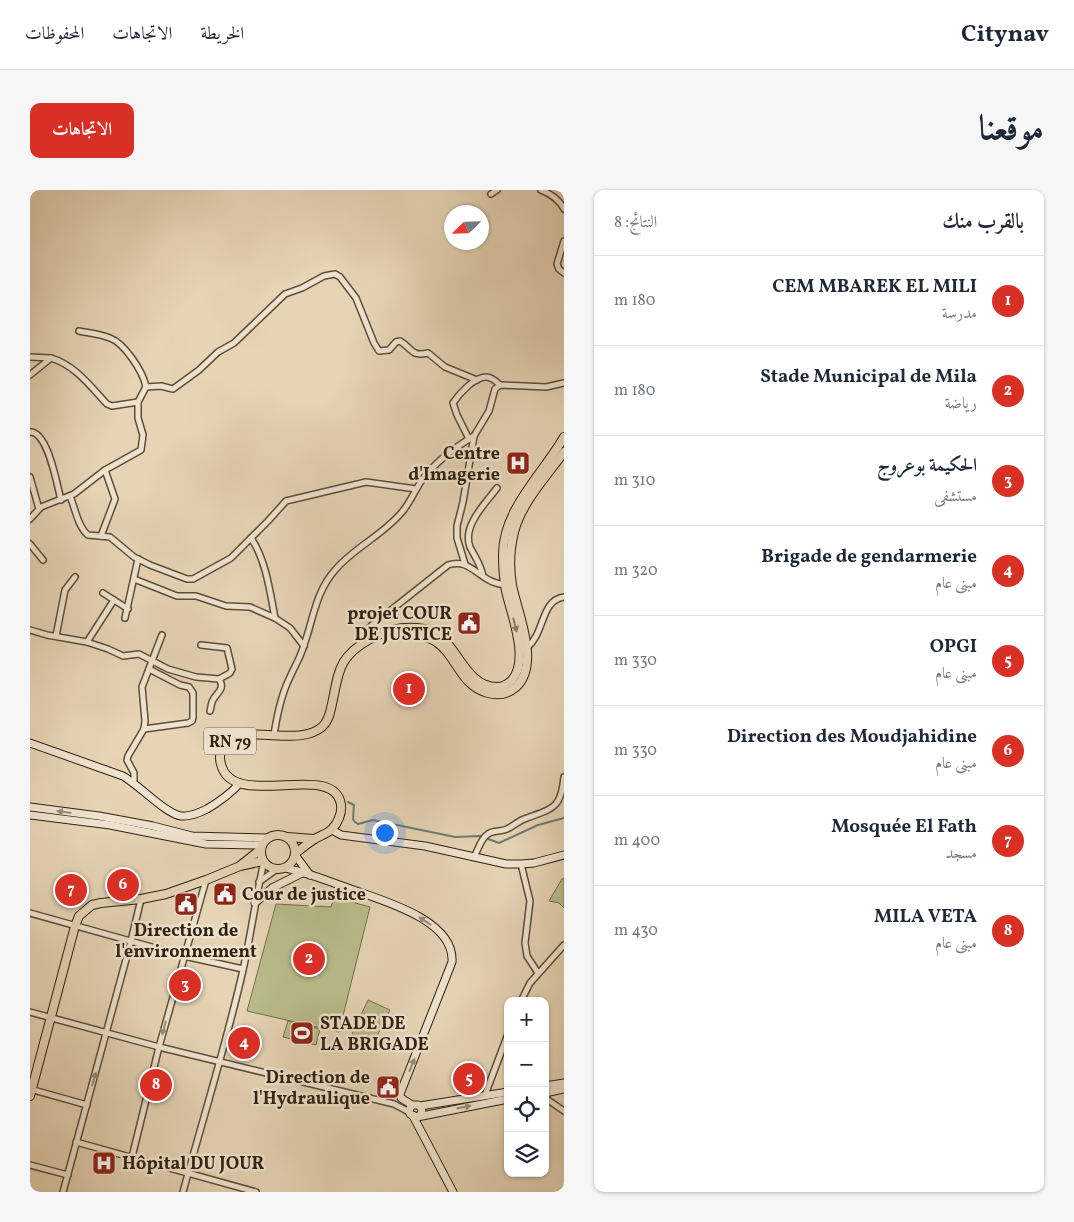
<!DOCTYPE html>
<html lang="ar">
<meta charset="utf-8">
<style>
body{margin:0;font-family:Vollkorn,Amiri,serif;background:#f6f6f7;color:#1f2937;direction:rtl}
.controls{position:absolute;right:15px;bottom:15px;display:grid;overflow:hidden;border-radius:10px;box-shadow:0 1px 4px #0004}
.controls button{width:45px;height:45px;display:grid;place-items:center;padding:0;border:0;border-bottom:1px solid #e0e1e3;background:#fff;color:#1f2937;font:25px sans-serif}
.compass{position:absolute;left:414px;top:15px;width:45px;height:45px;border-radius:50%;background:#fff;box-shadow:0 1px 4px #0004;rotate:247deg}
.you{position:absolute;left:354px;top:642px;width:18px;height:18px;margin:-12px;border:4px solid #fff;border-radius:50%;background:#1a73e8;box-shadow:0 0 0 8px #1a73e833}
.badge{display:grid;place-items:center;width:32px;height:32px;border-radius:50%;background:#d93025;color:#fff;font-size:16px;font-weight:700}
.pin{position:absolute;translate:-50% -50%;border:2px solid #fff;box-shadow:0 1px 5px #0006}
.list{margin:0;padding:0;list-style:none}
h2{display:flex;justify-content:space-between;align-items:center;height:65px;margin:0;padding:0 20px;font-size:21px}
h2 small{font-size:16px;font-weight:400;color:#747a83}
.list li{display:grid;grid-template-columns:32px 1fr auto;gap:15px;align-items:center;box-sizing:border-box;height:90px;padding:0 20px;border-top:1px solid #e0e1e3}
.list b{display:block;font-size:19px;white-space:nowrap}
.list p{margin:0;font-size:16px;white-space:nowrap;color:#747a83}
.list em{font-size:16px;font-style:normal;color:#747a83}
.icon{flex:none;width:28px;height:28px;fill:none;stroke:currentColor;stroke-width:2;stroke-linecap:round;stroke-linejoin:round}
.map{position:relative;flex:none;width:534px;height:1002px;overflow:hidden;direction:ltr;border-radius:10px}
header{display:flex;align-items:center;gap:30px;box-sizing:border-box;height:70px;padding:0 25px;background:#fff;border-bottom:1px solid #e0e1e3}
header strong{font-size:24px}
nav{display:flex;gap:28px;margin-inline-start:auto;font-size:18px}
.intro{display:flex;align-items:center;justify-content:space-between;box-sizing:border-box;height:120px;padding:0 30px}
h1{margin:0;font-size:35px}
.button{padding:12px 22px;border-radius:10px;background:#d93025;color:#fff;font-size:18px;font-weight:700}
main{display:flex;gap:30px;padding:0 30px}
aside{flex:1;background:#fff;border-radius:10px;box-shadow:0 1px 4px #0004}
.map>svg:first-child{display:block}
</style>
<header>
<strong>Citynav</strong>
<nav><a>الخريطة</a><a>الاتجاهات</a><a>المحفوظات</a></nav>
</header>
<div class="intro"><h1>موقعنا</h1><a class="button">الاتجاهات</a></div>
<main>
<aside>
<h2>بالقرب منك<small>النتائج: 8</small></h2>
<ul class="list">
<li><span class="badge">1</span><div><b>CEM MBAREK EL MILI</b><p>مدرسة</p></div><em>180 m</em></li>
<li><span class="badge">2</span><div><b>Stade Municipal de Mila</b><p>رياضة</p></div><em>180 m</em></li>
<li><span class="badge">3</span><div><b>الحكيمة بوعروج</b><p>مستشفى</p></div><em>310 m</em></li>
<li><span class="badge">4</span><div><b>Brigade de gendarmerie</b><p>مبنى عام</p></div><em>320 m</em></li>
<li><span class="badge">5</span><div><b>OPGI</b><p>مبنى عام</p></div><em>330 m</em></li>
<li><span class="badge">6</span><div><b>Direction des Moudjahidine</b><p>مبنى عام</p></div><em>330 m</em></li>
<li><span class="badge">7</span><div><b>Mosquée El Fath</b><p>مسجد</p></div><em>400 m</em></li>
<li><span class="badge">8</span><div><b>MILA VETA</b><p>مبنى عام</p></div><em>430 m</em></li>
</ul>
</aside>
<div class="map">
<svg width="534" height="1002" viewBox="0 0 534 1002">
<rect width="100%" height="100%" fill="#e6d4b5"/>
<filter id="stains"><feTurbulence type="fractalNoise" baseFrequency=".004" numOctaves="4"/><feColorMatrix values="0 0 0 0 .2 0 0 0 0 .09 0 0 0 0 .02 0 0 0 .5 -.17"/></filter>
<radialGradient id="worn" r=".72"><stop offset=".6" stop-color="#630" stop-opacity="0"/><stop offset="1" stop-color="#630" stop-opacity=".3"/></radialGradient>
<!-- green -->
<g fill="#b9bc8b" stroke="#746e4e">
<path d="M534,688v30l-5,-5 -10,-2 13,-22z"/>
<path d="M304,707l36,10 -31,125 -92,-21 29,-107 55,3z"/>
<path d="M338,810l22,10 -17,34 -21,-10z"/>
<path d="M258,831l32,8 -4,16 -33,-8z"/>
</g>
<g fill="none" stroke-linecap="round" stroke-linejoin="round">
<!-- stream -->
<path stroke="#6c7c6f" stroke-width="2" d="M318,612l6,3 -1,14 2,3 3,2 15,-4 82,17 25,-1 19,7 39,-18 26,-7"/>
<!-- street casing -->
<g stroke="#5c4e39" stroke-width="8">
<g id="street">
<path d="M511,0c10,4 18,9 23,19"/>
<path d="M461,4l6,-4"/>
<path d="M534,51l-7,23 2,5 5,4"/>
<path d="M0,167l21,1"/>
<path d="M0,185l21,-17c24,7 40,29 56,46l5,2 26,-4"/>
<path d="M116,197l15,-1 12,3 26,-19 19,-18 16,-9 51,-49 17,-6 22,-12 11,-2 5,3 16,21 18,45 5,8 10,-1 7,-8 4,-1c13,8 11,16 28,12l17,14 32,13"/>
<path d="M0,242c18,-1 27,53 31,68"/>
<path d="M439,249l-12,-24 -4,-12c6,-9 21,-26 33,-26 5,0 10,4 14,8"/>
<path d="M0,287l9,32"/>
<path d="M40,306c5,12 8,31 18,39l22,2 24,20 16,8 37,14h6l38,-21 37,-37 18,-20 80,-19 50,7"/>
<path d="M0,329l11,-12 33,-13 31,-24 36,-20 2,-15 -5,-17v-16l8,-15c-3,-16 -22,-44 -36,-49 -10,-4 -21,-5 -31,-7"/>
<path d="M71,346l14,-37 -10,-29"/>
<path d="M221,348c15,22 19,54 24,80l15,10 14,18"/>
<path d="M0,354l13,16"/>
<path d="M435,374l-8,-26v-12l6,-24 11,-66 15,-25 6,-22 5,-4 46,2 18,-4"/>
<path d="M453,386c-2,-11 -8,-19 -13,-29 -8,-21 15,-43 27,-59"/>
<path d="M104,389l43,17h19l30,10 24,1 25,11"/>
<path d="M73,403l25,16"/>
<path d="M95,428l13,-59"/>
<path d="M0,440l17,5 40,7 21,7 15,7 16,-2 29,15 28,8 23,2 11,-6 2,-4 -5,-21 -26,-3"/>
<path d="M26,446l9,-46 10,-13"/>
<path d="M57,452l27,-42"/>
<path d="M333,453l3,-11 5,-6 77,-61c18,-6 26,7 41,15 5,3 10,4 16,5"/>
<path d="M497,458c19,-17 13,-47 37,-51"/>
<path d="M180,521c1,-3 1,-6 2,-9 4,-10 14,-12 7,-23"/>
<path d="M114,539l44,-6 4,-2 1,-3v-25l-4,-6 -9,-2 -31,-16"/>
<path d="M244,545c3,-20 7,-40 16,-58 3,-7 7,-14 10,-21 13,-30 13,-62 36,-87 19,-22 47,-34 66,-57 8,-9 13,-22 20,-32 14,-19 32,-32 52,-44"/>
<path d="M104,592v-9l-7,-13 1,-4 16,-27 1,-8 -3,-34 20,-52"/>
<path d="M444,667c4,-7 7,-19 14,-23 5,-4 13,-2 19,-5 7,-3 12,-9 20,-11 27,-10 34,-10 37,-41"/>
<path d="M491,674l9,37 -5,42 2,13 11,17"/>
<path d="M229,692l18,-13"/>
<path d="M0,723l154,43 59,13"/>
<path d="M491,811l9,-18 34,-38"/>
<path d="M0,822l129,35 235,57 15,8"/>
<path d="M0,899l57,16"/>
<path d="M455,905l23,-61"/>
<path d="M515,908l19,13"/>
<path d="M46,952l180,50"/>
<path d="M102,967l27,-110 47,-167"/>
<path d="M0,975l38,10"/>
<path d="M33,1002l68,-251 10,-42"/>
<path d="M153,1002c20,-74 43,-147 60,-222 8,-36 13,-73 21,-109"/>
</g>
</g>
<!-- secondary casing -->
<g stroke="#2e2110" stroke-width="9">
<g id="secondary">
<path d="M0,553l93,33c16,9 43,38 58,40 9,1 18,-3 26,-7 12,-7 24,-16 33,-26"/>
<path d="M0,617l69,9 54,10 39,10 76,2"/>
<path d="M0,625l80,10 96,19 56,1"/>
<path d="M302,640l9,5 84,11 81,18h15l13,-1 30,-8"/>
<path d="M265,665l15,20"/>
<path d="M255,678c22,4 42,13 63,20 32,12 107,31 104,74l-52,132 1,4 11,7"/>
<path d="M225,713l17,-15 30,-15"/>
<path d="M515,896l19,-3"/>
<path d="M515,903l19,-4"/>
<path d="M390,916l88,-14"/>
<path d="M390,925c3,-3 2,-8 -2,-10h-6l-3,5 1,4 7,3 91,-18"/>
<path d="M383,926l40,76"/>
</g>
</g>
<!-- primary casing -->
<g stroke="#2e2110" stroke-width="10">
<g id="primary">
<path d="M353,443c17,3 36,-1 52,8 22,14 25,45 53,52 11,3 20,1 28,-6 25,-23 1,-75 -4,-102 -3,-17 -2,-36 2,-53 8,-30 32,-55 50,-80"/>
<circle cx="248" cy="662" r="17"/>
<path d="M257,647l27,2"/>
<path d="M266,663c5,-4 11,-9 17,-13 6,-4 14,-6 19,-11 6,-6 10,-16 9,-24 -6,-46 -109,7 -120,-41 -2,-6 -1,-15 4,-20 21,-22 72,4 97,-17 7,-6 8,-15 10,-23 7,-33 6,-47 38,-65 15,-8 28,-12 46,-11 8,1 17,2 24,8 19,15 28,51 57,51 6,0 11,-3 15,-7 18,-21 -1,-66 -6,-89 -2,-11 -3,-23 -3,-35 -1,-46 40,-82 61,-119"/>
<path d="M211,675l20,-16"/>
<path d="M0,906l45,-170 4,-10 13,-11 9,-2 40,-4 25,-5 40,-14 34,-14 23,-5"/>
</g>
</g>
<!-- street -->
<use href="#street" stroke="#efe3cf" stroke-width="5"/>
<!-- secondary -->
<use href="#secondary" stroke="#efe3cf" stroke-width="7"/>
<!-- primary -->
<use href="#primary" stroke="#e6d4b5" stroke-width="8"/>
</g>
<!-- one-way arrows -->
<defs><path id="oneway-solid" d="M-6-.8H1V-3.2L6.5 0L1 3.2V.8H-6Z" transform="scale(1.25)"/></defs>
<use fill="#8a7a62" href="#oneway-solid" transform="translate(485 435) rotate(76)"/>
<g fill="#988c79">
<use href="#oneway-solid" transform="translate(34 622) rotate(-173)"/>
<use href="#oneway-solid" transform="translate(395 731) rotate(-146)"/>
<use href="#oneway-solid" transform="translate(134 838) rotate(105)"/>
<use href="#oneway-solid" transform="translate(382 875) rotate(-68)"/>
<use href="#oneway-solid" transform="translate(64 889) rotate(-75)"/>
<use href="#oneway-solid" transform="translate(434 917) rotate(-11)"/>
</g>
<!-- icons -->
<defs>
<g id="hospital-square" transform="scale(1.25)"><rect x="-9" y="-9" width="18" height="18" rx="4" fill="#8f2418" stroke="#efe3cf"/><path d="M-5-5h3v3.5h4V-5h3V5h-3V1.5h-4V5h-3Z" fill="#fff"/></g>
<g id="civic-square" transform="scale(1.25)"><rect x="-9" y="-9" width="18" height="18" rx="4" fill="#8f2418" stroke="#efe3cf"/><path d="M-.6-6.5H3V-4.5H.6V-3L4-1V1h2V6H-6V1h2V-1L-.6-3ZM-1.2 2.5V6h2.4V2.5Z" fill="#fff"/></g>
<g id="stadium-square" transform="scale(1.25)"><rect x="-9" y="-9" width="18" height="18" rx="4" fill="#8f2418" stroke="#efe3cf"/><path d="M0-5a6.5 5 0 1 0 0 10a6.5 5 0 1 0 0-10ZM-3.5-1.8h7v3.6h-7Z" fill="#fff"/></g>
</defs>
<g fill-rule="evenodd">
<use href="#hospital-square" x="488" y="273"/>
<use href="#civic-square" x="439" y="433"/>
<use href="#civic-square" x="195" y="704"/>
<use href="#civic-square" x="156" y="714"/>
<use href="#stadium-square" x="272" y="843"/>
<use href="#civic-square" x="358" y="897"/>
<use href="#hospital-square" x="74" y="973"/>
</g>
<g text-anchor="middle" stroke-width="5" stroke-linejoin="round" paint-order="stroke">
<!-- shield labels -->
<rect fill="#efe3cf" stroke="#685b49" stroke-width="1" x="174" y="537.5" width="52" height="27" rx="4"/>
<g font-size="16" font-weight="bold" fill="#2e2110">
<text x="200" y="557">RN 79</text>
</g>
<!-- poi labels -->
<g font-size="18" font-weight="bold" fill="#2e2110" stroke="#efe3cf" text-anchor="end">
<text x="470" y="269">Centre<tspan x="470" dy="21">d'Imagerie</tspan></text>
<text x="422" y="429">projet COUR<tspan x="422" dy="21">DE JUSTICE</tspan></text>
<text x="212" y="710" text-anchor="start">Cour de justice</text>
<text x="156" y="746" text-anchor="middle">Direction de<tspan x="156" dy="21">l'environnement</tspan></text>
<text x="290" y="839" text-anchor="start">STADE DE<tspan x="290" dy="21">LA BRIGADE</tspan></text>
<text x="340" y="893">Direction de<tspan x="340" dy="21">l'Hydraulique</tspan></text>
<text x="92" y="979" text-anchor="start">Hôpital DU JOUR</text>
</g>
</g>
<rect width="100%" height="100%" filter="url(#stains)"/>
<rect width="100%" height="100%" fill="url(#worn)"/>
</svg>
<div class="controls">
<button>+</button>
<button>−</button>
<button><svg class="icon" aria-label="locate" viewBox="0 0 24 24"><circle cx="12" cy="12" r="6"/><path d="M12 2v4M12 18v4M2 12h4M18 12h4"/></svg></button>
<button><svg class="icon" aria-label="layers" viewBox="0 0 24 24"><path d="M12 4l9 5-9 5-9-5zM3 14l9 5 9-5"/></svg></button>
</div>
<svg class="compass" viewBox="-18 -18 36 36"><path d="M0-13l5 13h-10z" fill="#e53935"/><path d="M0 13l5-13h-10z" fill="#747a83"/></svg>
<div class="you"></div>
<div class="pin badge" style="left:379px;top:499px">1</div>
<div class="pin badge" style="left:279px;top:769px">2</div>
<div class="pin badge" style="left:155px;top:795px">3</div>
<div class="pin badge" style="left:214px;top:853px">4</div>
<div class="pin badge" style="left:439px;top:889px">5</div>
<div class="pin badge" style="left:93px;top:695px">6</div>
<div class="pin badge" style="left:41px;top:700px">7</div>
<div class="pin badge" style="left:126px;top:895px">8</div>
</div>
</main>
